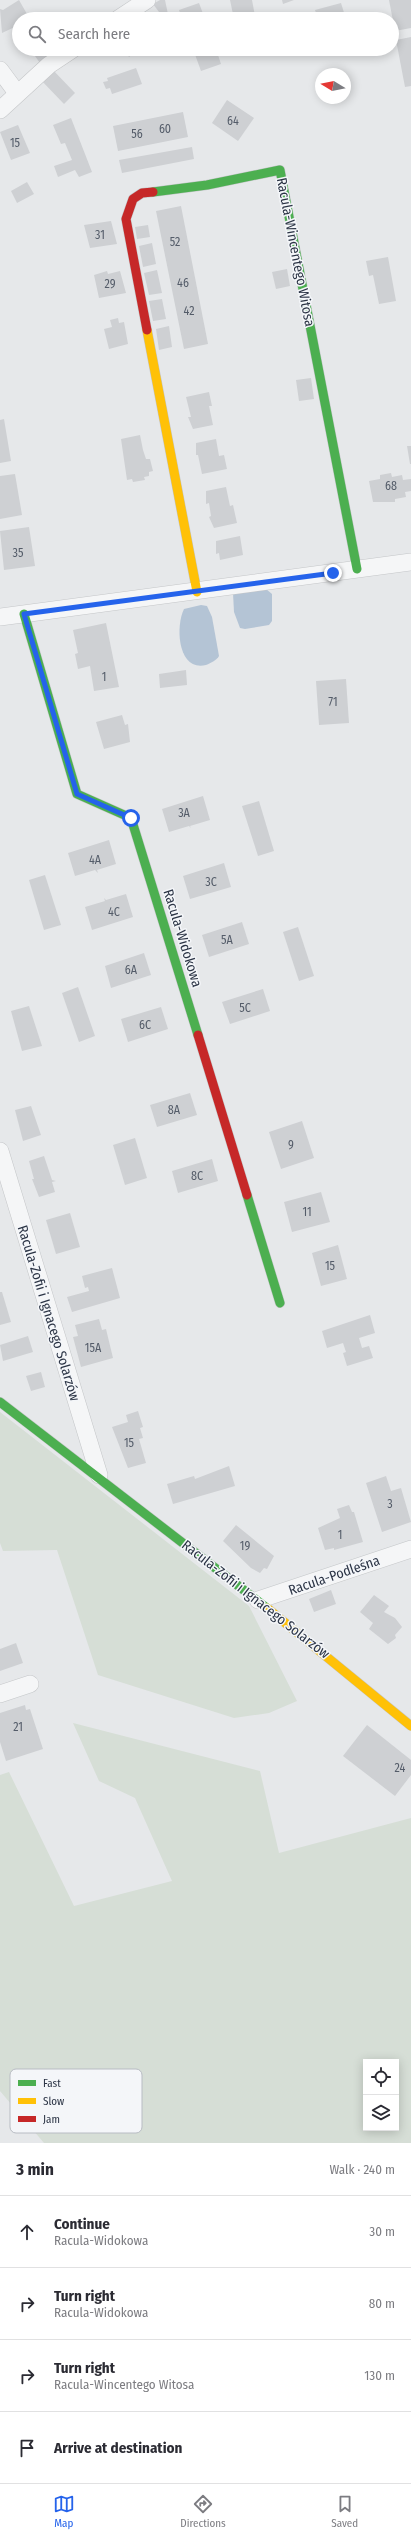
<!DOCTYPE html>
<meta charset="utf-8">
<style>
body{margin:0;font-family:"Fira Sans Condensed",sans-serif;background:#f7f7f7;color:#2b2b33}
.controls{position:absolute;right:12px;bottom:12px;display:grid;overflow:hidden;border-radius:0px;box-shadow:0 2px 10px #0003}
.controls button{width:36px;height:36px;display:grid;place-items:center;padding:0;border:0;border-bottom:1px solid #e1e1e2;background:#fff;color:#2b2b33;font:20px sans-serif}
.compass{position:absolute;left:315px;top:68px;width:36px;height:36px;border-radius:50%;background:#fff;box-shadow:0 2px 10px #0003;rotate:280deg}
.stop{position:absolute;width:12px;height:12px;margin:-9px;border:3px solid #2563eb;border-radius:50%;background:#fff}
.stop.end{background:#2563eb;border-color:#fff;box-shadow:0 1px 4px #0008}
.list{margin:0;padding:0;list-style:none}
h2{display:flex;justify-content:space-between;align-items:center;height:52px;margin:0;padding:0 16px;font-size:17px}
h2 small{font-size:13px;font-weight:400;color:#7c7c81}
.list li{display:grid;grid-template-columns:26px 1fr auto;gap:12px;align-items:center;box-sizing:border-box;height:72px;padding:0 16px;border-top:1px solid #e1e1e2}
.list b{display:block;font-size:15px;white-space:nowrap}
.list p{margin:0;font-size:13px;white-space:nowrap;color:#7c7c81}
.list em{font-size:13px;font-style:normal;color:#7c7c81}
.icon{flex:none;width:22px;height:22px;fill:none;stroke:currentColor;stroke-width:2;stroke-linecap:round;stroke-linejoin:round}
.map{position:relative;flex:none;width:411px;height:2143px;overflow:hidden}
.search{position:absolute;background:#fff;box-shadow:0 2px 10px #0003;left:12px;right:12px;top:12px;height:44px;display:flex;align-items:center;gap:10px;box-sizing:border-box;padding:0 14px;border-radius:22px;color:#7c7c81;font-size:15px}
.sheet{height:340px;background:#fff}
nav{display:flex;justify-content:space-around;align-items:center;box-sizing:border-box;height:56px;border-top:1px solid #e1e1e2;background:#fff;font-size:11px;color:#7c7c81}
nav a{display:grid;justify-items:center;gap:2px}
nav .on{color:#2563eb}
.map>svg:first-child{display:block}
</style>
<div class="map">
<svg width="411" height="2143" viewBox="0 0 411 2143">
<rect width="100%" height="100%" fill="#e6e8ea"/>
<!-- green -->
<g fill="#d6ded6" fill-rule="evenodd">
<path d="M0,1412l249,194 48,95 -28,12 -35,5 -136,-43 -41,-125 -54,1 -3,-8z"/>
<path d="M73,1723l187,48 19,82 132,-35v325h-367l-44,-52v-316l9,-3 65,134 98,-25 -37,-83 -36,-17zM366,2062h30v66h-30z"/>
</g>
<!-- water -->
<g fill="#b4c4d5">
<path d="M266,589l6,5v27l-3,4 -24,4 -5,-1 -6,-16 -1,-19z"/>
<path d="M201,605l6,1 5,11 7,39c-2,4 -8,7 -13,9 -28,7 -31,-38 -22,-56z"/>
</g>
<!-- building -->
<g fill="#ced0d3">
<path d="M19,0l8,14 -8,5v6l-17,8 -2,-24 3,1z"/>
<path d="M160,0h5l4,19h-21l11,-7 -6,-8z"/>
<path d="M230,0h22l3,16 -5,1v2h-16z"/>
<path d="M282,0h12l-11,4z"/>
<path d="M389,0h22v28l-16,3z"/>
<path d="M199,3l6,16h-23l-3,-9z"/>
<path d="M341,3l5,16h-28l-3,-9z"/>
<path d="M45,13l4,6h-13z"/>
<path d="M411,37v49l-6,1 -9,-47z"/>
<path d="M44,49h15l-17,17 -7,-10z"/>
<path d="M124,49h16l-11,8z"/>
<path d="M193,49h23l5,15 -20,7z"/>
<path d="M51,68l24,25 -11,11 -24,-25z"/>
<path d="M136,68l6,16 -30,10 -2,-6 -4,1 -3,-7 5,-1 -1,-3z"/>
<path d="M227,100l27,18 -16,23 -26,-18z"/>
<path d="M183,112l5,25 -70,14 -5,-25z"/>
<path d="M71,118l21,54 -13,5 -4,-7 -17,7 -4,-11 18,-6 -7,-17 -4,1 -8,-19z"/>
<path d="M18,125l12,28 -19,7 -11,-28z"/>
<path d="M192,147l2,12 -72,14 -3,-13z"/>
<path d="M27,182l7,12 -17,9 -6,-12z"/>
<path d="M181,206l27,138 -24,5 -28,-138z"/>
<path d="M111,221l6,23 -27,4 -6,-23z"/>
<path d="M148,225l2,12 -13,2 -2,-12z"/>
<path d="M152,243l4,21 -13,3 -4,-21z"/>
<path d="M388,257l8,44 -17,3 -6,-29 -4,1 -3,-15z"/>
<path d="M287,269l3,17 -14,3 -4,-17z"/>
<path d="M157,270l5,23 -13,2 -5,-22z"/>
<path d="M107,271l1,3 12,-3 6,22 -27,5 -5,-23z"/>
<path d="M162,299l4,20 -13,2 -4,-20z"/>
<path d="M118,318l1,5 5,-1 4,22 -19,5 -5,-20 8,-2 -2,-7z"/>
<path d="M169,326l3,21 -13,3 -3,-21z"/>
<path d="M311,378l3,21 -15,2 -3,-21z"/>
<path d="M209,392l3,14h-3l4,19 -20,4 -5,-12h3l-5,-20z"/>
<path d="M4,419l7,42 -11,2v-43z"/>
<path d="M140,435l3,15 3,9h4l3,12 -4,1v4l-5,1 1,3 -12,2 -1,-3 -5,1 -6,-41z"/>
<path d="M216,439l3,17 5,-1 3,14 -25,5 -4,-19h-2v-12z"/>
<path d="M407,446h4v18h-1z"/>
<path d="M391,473l1,4 10,-2 1,5 8,-1v12l-6,1 1,5 -11,2v3h-22l-4,-21 11,-2v-4z"/>
<path d="M15,474l7,41 -22,4v-43z"/>
<path d="M226,487l4,19 3,-1 4,18 -23,5 -5,-11 2,-1 -2,-13 -3,1v-13z"/>
<path d="M29,527l6,39 -31,4 -4,-39z"/>
<path d="M240,536l3,19 -23,5 -1,-7 -3,1v-13z"/>
<path d="M106,623l13,64 -25,4 -4,-25 -12,3 -3,-15 3,-1 -5,-23z"/>
<path d="M186,670l1,15 -27,3 -1,-14z"/>
<path d="M346,679l3,44 -30,2 -3,-44z"/>
<path d="M122,715l3,10 3,-1 2,18 -26,7 -8,-27z"/>
<path d="M203,796l7,24 -20,6 1,2 -2,-2 -20,6 -7,-23z"/>
<path d="M259,801l15,50 -16,5 -16,-50z"/>
<path d="M109,840l7,24 -19,6 1,3 -3,-3 -20,6 -7,-23z"/>
<path d="M224,863l7,24 -41,12 -7,-23z"/>
<path d="M45,875l16,50 -17,5 -15,-50z"/>
<path d="M126,894l7,23 -41,13 -7,-23 20,-6 -1,-3 2,2z"/>
<path d="M242,922l7,22 -40,13 -7,-22z"/>
<path d="M298,927l16,49 -15,5 -16,-49z"/>
<path d="M144,953l7,22 -40,13 -6,-22z"/>
<path d="M78,987l17,49 -16,6 -17,-49z"/>
<path d="M263,989l7,22 -40,13 -8,-22z"/>
<path d="M29,1006l13,40 -20,5 -11,-40z"/>
<path d="M161,1007l7,22 -40,13 -7,-23z"/>
<path d="M190,1093l7,22 -40,12 -7,-22z"/>
<path d="M31,1106l10,29 -18,6 -8,-31z"/>
<path d="M302,1121l12,37 -33,11 -12,-37z"/>
<path d="M135,1138l12,40 -22,7 -12,-40z"/>
<path d="M44,1156l8,24 4,1 -4,1 3,10 -16,5 -7,-18h2l-5,-18z"/>
<path d="M212,1159l6,22 -40,12 -6,-22z"/>
<path d="M321,1192l9,30 -38,10 -8,-30z"/>
<path d="M70,1213l10,34 -24,7 -10,-34z"/>
<path d="M338,1245l9,34 -26,7 -9,-33z"/>
<path d="M112,1268l8,30 -48,14 -5,-15 22,-6 -1,-4 -3,1 -3,-12z"/>
<path d="M0,1292h2l9,30 -11,3z"/>
<path d="M370,1315l5,18 -16,5 3,10 7,-2 4,12 -26,8 -4,-13 3,-1 -3,-9 -16,5 -5,-17z"/>
<path d="M99,1319l3,11 4,-1 7,29 -32,9 -8,-30 5,-1 -3,-11z"/>
<path d="M28,1336l5,16 -30,9 -3,-16z"/>
<path d="M41,1372l4,15 -14,4 -5,-15z"/>
<path d="M138,1411l5,16 -3,1 3,10 -4,1 7,24 -18,5 -16,-41 16,-5 -2,-7z"/>
<path d="M229,1466l6,20 -62,18 -6,-20 27,-8 1,3z"/>
<path d="M386,1476l5,15 10,-3 10,34 -29,10 -16,-49z"/>
<path d="M349,1505l3,7h2l9,30 -29,8v-2l-9,2 -7,-22 22,-10 -3,-9z"/>
<path d="M236,1525l38,31 -7,13 -3,-1 -4,5 -9,-5 -28,-27z"/>
<path d="M331,1590l5,14 -22,8 -5,-13z"/>
<path d="M374,1595l15,11 -5,6 11,6 7,9 -7,8 1,3 -8,6 -19,-15 4,-6 -13,-11z"/>
<path d="M16,1643l7,20 -23,8v-22z"/>
<path d="M25,1705l1,5 4,-1 13,40 -37,12 -6,-19v-29z"/>
<path d="M367,1725l44,35v15l-16,21 -52,-40z"/>
</g>
<g fill="none" stroke-linecap="round" stroke-linejoin="round">
<!-- street casing -->
<g stroke="#c4c6c8" stroke-width="18">
<g id="street">
<path d="M118,19l29,-19"/>
<path d="M0,70l17,23"/>
<path d="M0,110l49,-45 24,-16"/>
<path d="M0,617l411,-55"/>
<path d="M0,1151l99,324"/>
<path d="M258,1600l153,-51"/>
<path d="M0,1694l30,-10"/>
</g>
</g>
<!-- fast casing -->
<g stroke="#c4c6c8" stroke-width="10">
<g id="fast">
<path d="M153,192l54,-7 73,-15 77,399"/>
<path d="M24,614l53,180 54,24 67,217"/>
<path d="M247,1195l33,108"/>
<path d="M0,1402l267,206"/>
</g>
</g>
<!-- slow casing -->
<g stroke="#c4c6c8" stroke-width="10">
<g id="slow">
<path d="M147,330l50,262"/>
<path d="M267,1608l144,118"/>
</g>
</g>
<!-- jam casing -->
<g stroke="#c4c6c8" stroke-width="10">
<g id="jam">
<path d="M147,330l-21,-111 7,-20 9,-6 11,-1"/>
<path d="M198,1035l49,160"/>
</g>
</g>
<!-- street -->
<use href="#street" stroke="#f5f6f7" stroke-width="17"/>
<!-- fast -->
<use href="#fast" stroke="#4caf50" stroke-width="9"/>
<!-- slow -->
<use href="#slow" stroke="#ffc107" stroke-width="9"/>
<!-- jam -->
<use href="#jam" stroke="#c62828" stroke-width="9"/>
</g>
<g fill="none" stroke-linecap="round" stroke-linejoin="round">
<!-- route -->
<path stroke="#2563eb" stroke-width="5" d="M131,818l-54,-24 -53,-180 309,-41"/>
</g>
<g text-anchor="middle" stroke-width="3" stroke-linejoin="round" paint-order="stroke">
<!-- number labels -->
<g font-size="12" fill="#545c69">
<text x="233" y="125">64</text>
<text x="165" y="133">60</text>
<text x="137" y="138">56</text>
<text x="15" y="147">15</text>
<text x="100" y="239">31</text>
<text x="175" y="246">52</text>
<text x="183" y="287">46</text>
<text x="110" y="288">29</text>
<text x="189" y="315">42</text>
<text x="391" y="490">68</text>
<text x="18" y="557">35</text>
<text x="104" y="681">1</text>
<text x="333" y="706">71</text>
<text x="184" y="817">3A</text>
<text x="95" y="864">4A</text>
<text x="211" y="886">3C</text>
<text x="114" y="916">4C</text>
<text x="227" y="944">5A</text>
<text x="131" y="974">6A</text>
<text x="245" y="1012">5C</text>
<text x="145" y="1029">6C</text>
<text x="174" y="1114">8A</text>
<text x="291" y="1149">9</text>
<text x="197" y="1180">8C</text>
<text x="307" y="1216">11</text>
<text x="330" y="1270">15</text>
<text x="93" y="1352">15A</text>
<text x="129" y="1447">15</text>
<text x="390" y="1508">3</text>
<text x="340" y="1539">1</text>
<text x="245" y="1550">19</text>
<text x="18" y="1731">21</text>
<text x="400" y="1772">24</text>
</g>
<!-- street labels -->
<g font-size="14" fill="#2b3445" stroke="#f4f6f9">
<text transform="translate(296 252) rotate(79)" y="5">Racula-Wincentego Witosa</text>
<text transform="translate(183 938) rotate(73)" y="5">Racula-Widokowa</text>
<text transform="translate(49 1313) rotate(73)" y="5">Racula-Zofii i Ignacego Solarzów</text>
<text transform="translate(334 1575) rotate(-19)" y="5">Racula-Podleśna</text>
<text transform="translate(256 1599) rotate(38)" y="5">Racula-Zofii i Ignacego Solarzów</text>
</g>
</g>
<!-- legend -->
<rect x="10" y="2069" width="132" height="64" rx="6" fill="#f4f6f9" stroke="#b8bcc3" stroke-width="1"/>
<rect x="18" y="2080" width="18" height="6" fill="#4caf50"/>
<rect x="18" y="2098" width="18" height="6" fill="#ffc107"/>
<rect x="18" y="2116" width="18" height="6" fill="#c62828"/>
<g font-size="11" fill="#2b3445">
<text x="43" y="2087">Fast</text>
<text x="43" y="2105">Slow</text>
<text x="43" y="2123">Jam</text>
</g>
</svg>
<div class="controls">
<button><svg class="icon" aria-label="locate" viewBox="0 0 24 24"><circle cx="12" cy="12" r="6"/><path d="M12 2v4M12 18v4M2 12h4M18 12h4"/></svg></button>
<button><svg class="icon" aria-label="layers" viewBox="0 0 24 24"><path d="M12 4l9 5-9 5-9-5zM3 14l9 5 9-5"/></svg></button>
</div>
<svg class="compass" viewBox="-18 -18 36 36"><path d="M0-13l5 13h-10z" fill="#e53935"/><path d="M0 13l5-13h-10z" fill="#7c7c81"/></svg>
<div class="stop" style="left:131px;top:818px"></div>
<div class="stop end" style="left:333px;top:573px"></div>
<div class="search"><svg class="icon" aria-label="search" viewBox="0 0 24 24"><circle cx="10" cy="10" r="6"/><path d="M15 15l6 6"/></svg>Search here</div>
</div>
<section class="sheet">
<h2>3 min<small>Walk · 240 m</small></h2>
<ul class="list">
<li><svg class="icon" aria-label="ahead" viewBox="0 0 24 24"><path d="M12 20V5M6 11l6-6 6 6"/></svg><div><b>Continue</b><p>Racula-Widokowa</p></div><em>30 m</em></li>
<li><svg class="icon" aria-label="right" viewBox="0 0 24 24"><path d="M7 20v-9h11M14 6l5 5-5 5"/></svg><div><b>Turn right</b><p>Racula-Widokowa</p></div><em>80 m</em></li>
<li><svg class="icon" aria-label="right" viewBox="0 0 24 24"><path d="M7 20v-9h11M14 6l5 5-5 5"/></svg><div><b>Turn right</b><p>Racula-Wincentego Witosa</p></div><em>130 m</em></li>
<li><svg class="icon" aria-label="arrive" viewBox="0 0 24 24"><path d="M6 21V4h12l-3 4 3 4H6"/></svg><div><b>Arrive at destination</b></div></li>
</ul>
</section>
<nav>
<a class="on"><svg class="icon" aria-label="map" viewBox="0 0 24 24"><path d="M3 6l6-2 6 2 6-2v14l-6 2-6-2-6 2zM9 4v14M15 6v14"/></svg>Map</a>
<a><svg class="icon" aria-label="directions" viewBox="0 0 24 24"><path d="M12 3l9 9-9 9-9-9zM9 14v-3h6M13 9l2 2-2 2"/></svg>Directions</a>
<a><svg class="icon" aria-label="saved" viewBox="0 0 24 24"><path d="M7 4h10v16l-5-4-5 4z"/></svg>Saved</a>
</nav>
